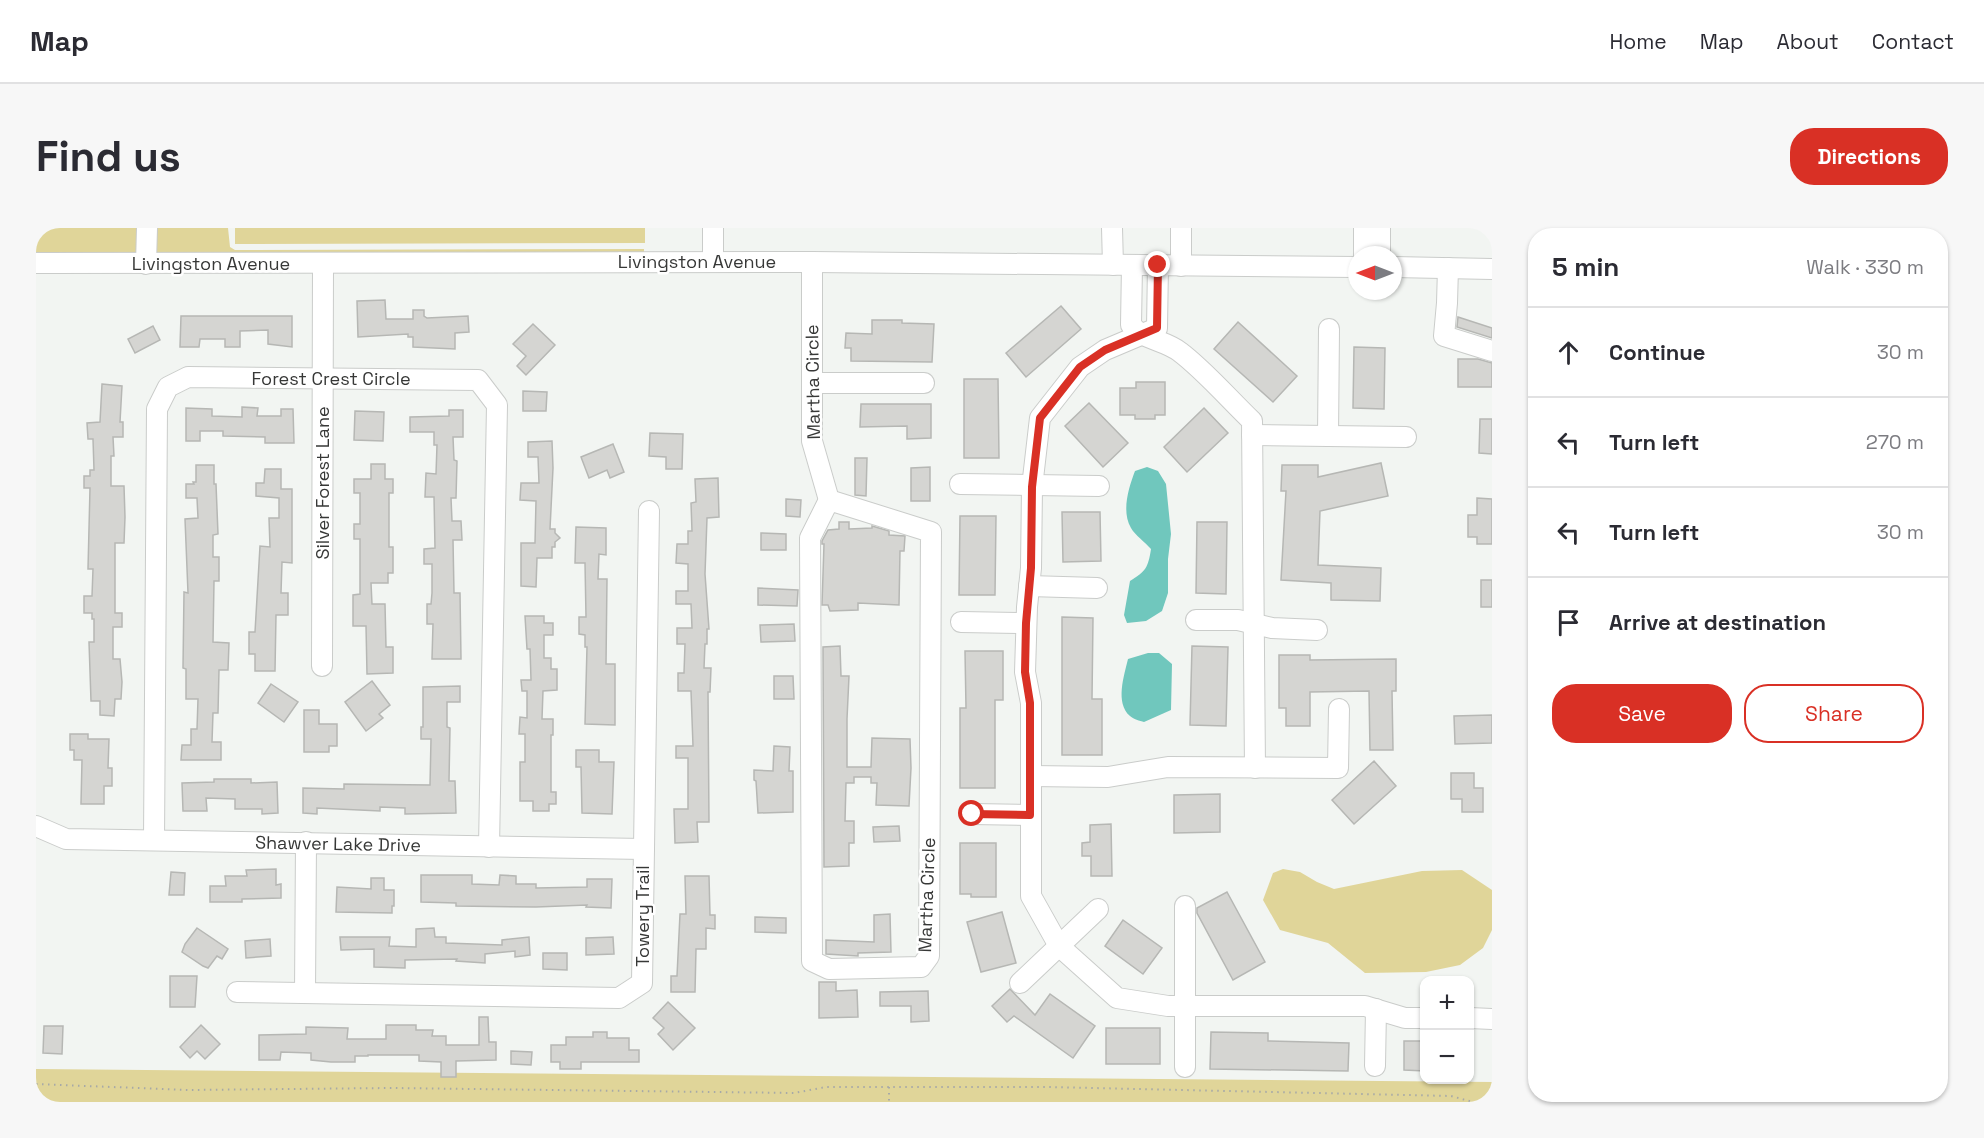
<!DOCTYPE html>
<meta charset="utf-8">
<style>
body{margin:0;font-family:"Space Grotesk",sans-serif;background:#f7f7f7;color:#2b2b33}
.controls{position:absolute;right:18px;bottom:18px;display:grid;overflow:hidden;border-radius:12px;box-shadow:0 2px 4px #0004}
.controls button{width:54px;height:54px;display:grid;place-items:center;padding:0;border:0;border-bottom:2px solid #e1e1e2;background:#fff;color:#2b2b33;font:30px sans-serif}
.compass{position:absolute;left:1312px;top:18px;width:54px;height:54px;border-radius:50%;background:#fff;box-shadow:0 2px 4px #0004;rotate:270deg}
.stop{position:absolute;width:18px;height:18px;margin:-14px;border:4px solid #d93025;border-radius:50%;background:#fff}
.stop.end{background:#d93025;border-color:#fff;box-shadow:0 2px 6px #0008}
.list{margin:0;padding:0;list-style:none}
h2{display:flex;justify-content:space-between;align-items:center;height:78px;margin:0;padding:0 24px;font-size:26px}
h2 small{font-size:20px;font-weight:400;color:#7c7c81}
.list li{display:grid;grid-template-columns:39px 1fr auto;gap:18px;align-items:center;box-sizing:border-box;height:90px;padding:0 24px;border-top:2px solid #e1e1e2}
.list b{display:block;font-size:22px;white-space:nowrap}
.list em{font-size:20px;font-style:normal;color:#7c7c81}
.actions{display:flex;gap:12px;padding:18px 24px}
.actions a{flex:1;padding:14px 0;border:2px solid #d93025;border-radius:24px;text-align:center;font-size:21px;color:#d93025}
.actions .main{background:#d93025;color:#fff}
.icon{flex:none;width:33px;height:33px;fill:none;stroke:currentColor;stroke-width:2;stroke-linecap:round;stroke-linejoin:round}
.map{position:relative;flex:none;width:1456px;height:874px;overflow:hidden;border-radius:24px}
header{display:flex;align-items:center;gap:36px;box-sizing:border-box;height:84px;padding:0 30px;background:#fff;border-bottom:2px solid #e1e1e2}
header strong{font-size:28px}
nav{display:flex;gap:33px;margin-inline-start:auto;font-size:21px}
.intro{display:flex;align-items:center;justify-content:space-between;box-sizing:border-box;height:144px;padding:0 36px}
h1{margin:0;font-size:42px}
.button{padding:15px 27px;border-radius:24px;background:#d93025;color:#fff;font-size:21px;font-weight:700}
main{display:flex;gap:36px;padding:0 36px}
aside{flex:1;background:#fff;border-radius:24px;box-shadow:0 2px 4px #0004}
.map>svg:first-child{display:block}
</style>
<header>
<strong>Map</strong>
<nav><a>Home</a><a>Map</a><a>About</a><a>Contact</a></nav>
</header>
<div class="intro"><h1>Find us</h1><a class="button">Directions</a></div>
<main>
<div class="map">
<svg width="1456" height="874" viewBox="0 0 1456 874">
<rect width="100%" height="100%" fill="#f2f5f2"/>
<!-- green -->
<g fill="#e0d599">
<path d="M0,0h103v29l-103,-1z"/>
<path d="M118,0h74l2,19 5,3 409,-1v6l-490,2z"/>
<path d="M199,0h410v15l-410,1z"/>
<path d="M1247,641l17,3 17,10 17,7 88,-18 40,-1 30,20v40l-9,18 -23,17 -34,7 -61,1 -37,-30 -48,-13 -17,-30 10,-27z"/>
<path d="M0,841l1456,13v20h-1456z"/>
</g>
<!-- water -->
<g fill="#70c7bd">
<path d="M1111,239l11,4 8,13 5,50 -3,25v34l-6,18 -16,10 -19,2 -3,-8 6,-34c16,-10 18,-13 21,-32 -6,-7 -16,-14 -20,-21 -10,-17 -2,-41 4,-57z"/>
<path d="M1112,425h11l13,11 -1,46 -27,12c-4,-1 -11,-3 -14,-6 -15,-13 -6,-40 -2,-57z"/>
</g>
<!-- building -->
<g fill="#d5d5d2" stroke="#b6b7b4" stroke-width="1.5">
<path d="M349,72l1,19h27v-9h11v6l3,2 41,-2 1,16 -14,1v16l-42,-2v-10h-5v-3l-50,3 -1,-36z"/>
<path d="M1025,78l20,23 -55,48 -20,-24z"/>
<path d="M145,88h111v31l-24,-3v-14l-28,1v16h-15v-8h-25l-1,8h-19z"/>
<path d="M1422,89l34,11v10l-35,-11z"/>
<path d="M836,92h30v3l32,1 -2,38 -81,-1v-13h-6l1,-15 26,1z"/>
<path d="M1202,94l59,54 -24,26 -59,-53z"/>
<path d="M497,96l22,21 -29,30 -9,-9 9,-10 -13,-12z"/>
<path d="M117,98l7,14 -25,13 -7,-14z"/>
<path d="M1318,119l31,1 -1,61 -31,-1z"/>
<path d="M1422,131h20l14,4v24h-34z"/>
<path d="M928,151h34l1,79h-35z"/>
<path d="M1100,154h29v33h-10v4h-20v-4h-15v-27h16z"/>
<path d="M66,156l20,2 -2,36h3v15h-10l1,19h-3v30h13l1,31 -1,26h-9v70h7v14h-9v32h7l2,23 -1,17h-6l-1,17 -14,-1v-14h-9l-2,-59h5v-23h-2v-6h-8v-17h8l1,-27h-5l2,-81h-6v-12h6v-6h4l-1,-31h-5l-1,-16 13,-1z"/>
<path d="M487,163l24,1 -1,19h-23z"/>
<path d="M1053,175l39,40 -25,24 -38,-41z"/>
<path d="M825,176h70v34l-24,1v-13l-47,1z"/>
<path d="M206,179l16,1 -1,8h24v-7h12l1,34h-29v-6l-42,-1v-5h-23v10h-14v-33l26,1v7l30,1z"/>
<path d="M1168,180l24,25 -41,39 -23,-25z"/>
<path d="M413,182h14v27h-10l1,23 3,1 -1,37h-5l1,23h9l1,19h-9l1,53h6l1,66h-29l1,-35h-6v-20h4l1,-11v-29h-8v-15l11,-1 -1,-51h-9l1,-24 10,1 1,-29h-3v-13h-24v-15l39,-1z"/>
<path d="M319,183l29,1 -1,29 -29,-1z"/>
<path d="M1444,191h12v35l-13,-1z"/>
<path d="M614,205l33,1 -1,35h-16v-12l-17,-1z"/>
<path d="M516,213l1,27 -3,61h5v4l5,5 -5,4v5h-3v11h-15l-1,29 -15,-1v-43h14l1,-42 -16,-1 1,-17h18l-1,-26h-10v-15z"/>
<path d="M577,216l11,28 -14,6 -3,-8 -18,8 -8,-21z"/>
<path d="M819,230h12l-1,38 -11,-1z"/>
<path d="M1345,235l7,33 -68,15 -2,54 63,3 -1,33 -49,-1v-17l-50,-3 5,-89h-5l1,-26h36v12z"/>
<path d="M335,236h14v15h8v14h-4v54h4v26h-5v10h-17l1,21h13l1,43h7v26l-26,1 -1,-48h-13v-31l7,-1v-55h-6v-15h6v-31h-6v-14h17z"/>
<path d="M160,237h18v19h2l2,50 -5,1v22h6v24h-5l-1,61 16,1 -1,27h-9l-1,43h-5l-1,29h9v18h-40l1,-15h9v-16h6l1,-30h-12v-30l-3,-1 1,-76 4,1 -3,-74 13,-1 -1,-20h-11v-14h8l-1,-2h3z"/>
<path d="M894,239v34h-19v-33z"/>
<path d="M229,241h16v20h11v74l-10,-1 -1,31h7v22h-12l-1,56h-20v-17h-6v-22h6l5,-86 10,1 -1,-29h10v-20l-23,-2v-13h8z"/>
<path d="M682,250l1,39 -12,1 -2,56 4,55h-2v15h-2l-1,24h7l-1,24h-2l1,130h-12l1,20 -23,1 -1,-34h14v-51h-12v-12h17l-2,-55h-13v-18h6l1,-29h-8v-16h15l-1,-24h-15v-13h12v-27l-12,-1 1,-19h11v-13h4l-1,-28 5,-1 -1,-23z"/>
<path d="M1441,270l15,1v45h-15v-7h-9v-22h9z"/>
<path d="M750,271l15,1 -1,17 -14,-1z"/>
<path d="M1026,284h38l1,49 -38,1z"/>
<path d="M924,288h36l-1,79h-36z"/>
<path d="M803,294h10v7l23,-1v-2l17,5v4l16,1 -1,15h-4l-1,54 -41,-2v7l-28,1 -2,-6h-6l2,-61h-2v-3l6,-11 11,-1z"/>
<path d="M1161,294h30l-1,72 -30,-1z"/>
<path d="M540,299l30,1v27l-7,-1 -1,25h9l-1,85h9v61l-30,-1 2,-77h-2v-12l-6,-1v-17h7l-1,-54h-10z"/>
<path d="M725,305l25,1v16h-25z"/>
<rect x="1445" y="352" width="11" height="27"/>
<path d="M722,360l40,2 -1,16 -39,-1z"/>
<path d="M489,388h19v7h9v12h-9v23h7v11h6v21l-14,1 -1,28h11v16h-2v57h5v12h-7v7h-16v-10h-13v-39h5v-28h-6l1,-17 7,1v-27h-5l-1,-11h10l-1,-31h-3z"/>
<path d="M1026,389l31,1 -1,81h10v56h-40z"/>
<path d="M758,396l1,17 -34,1 -1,-17z"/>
<path d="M804,418l1,30h8l-2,43v48h24l1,-29 38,1 1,29 -2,38 -33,-1 1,-22h-6v-6h-17v6h-8l-1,38h9v22h-5v23l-25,1 -1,-220z"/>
<path d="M1156,418l36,1 -2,79 -36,-1z"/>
<path d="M929,423h38v49h-8v88h-35v-80h6z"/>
<path d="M1243,427h31v5l86,-1v32h-4l1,59h-23l-1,-59 -59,1v34h-24v-18h-7z"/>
<path d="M738,448h19l1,23h-20z"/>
<path d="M336,453l18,24 -11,9 4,4 -17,13 -21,-29z"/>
<path d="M235,456l27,18 -14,20 -26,-19z"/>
<path d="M424,458v16h-13v25l3,1 -1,53h6l1,32 -51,1v-6l-25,-1v4l-63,-3v6l-14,-1v-25l41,1v-5l86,1 1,-46h-10v-12h2v-40z"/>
<path d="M268,482h15v14h18v22h-8v6h-25z"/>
<path d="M1456,487v28l-37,1 -1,-28z"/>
<path d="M34,506h18v5h21l-1,29h4v18h-8v18h-23l1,-44h-8v-10h-4z"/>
<path d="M738,518l16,1 -1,24h4v41l-35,1 -2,-32 -2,-1v-10l19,1z"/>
<path d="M540,522h23v12h15l-2,52 -30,-1 -1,-46h-5z"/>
<path d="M1338,533l22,25 -42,38 -22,-24z"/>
<path d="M1415,545h23v15h9v24h-21v-13h-11z"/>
<path d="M178,551h37v4l26,-1 1,31 -16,1v-5h-27v-10l-29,-1 1,13h-24l-1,-28 32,-1z"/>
<path d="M1184,566v38l-46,1v-38z"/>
<path d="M1075,596l1,52h-21v-20h-9v-13l8,-1v-17z"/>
<path d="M863,598l1,15 -26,1 -1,-15z"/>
<path d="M924,615h36v54h-25v-3h-11z"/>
<path d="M240,641v16l5,-1v14l-39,1v3h-32v-16h16l-1,-10h22l-1,-6z"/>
<path d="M135,644l14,1 -1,22h-15z"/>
<path d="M385,647h51v9l27,1 1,-10 16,1v8h20v4l51,-1v-8h25l-1,29 -25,-1 1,-2 -51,2 -80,-1v-3l-35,-1z"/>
<path d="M649,648h24l1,39h5v14l-9,-1v21h-10l-1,43h-24v-16h6l3,-62h6z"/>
<path d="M335,650h13v12h10v16h-2v7l-56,-1 1,-25 34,2z"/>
<path d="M1191,664l38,70 -32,18 -36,-67v-5z"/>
<path d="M966,684l14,51 -35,9 -14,-50z"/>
<path d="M854,686l1,38 -33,1v3l-32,-2v-14l48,2v-27z"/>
<path d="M719,689l31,1v15l-31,-1z"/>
<path d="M1087,692l39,28 -19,26 -38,-28z"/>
<path d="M161,700l31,21 -6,10 -5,-3 -9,12 -5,-2 -21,-14 3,-8z"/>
<path d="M398,700l1,9h11v6l56,2v-5l27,-3 1,18 -15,2v-6l-30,3v9l-29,-2 1,-2 -52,1v8l-31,-1v-18l-33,1 -1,-13h50l-1,9 27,1v-18z"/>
<path d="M577,709l1,17 -28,1v-17z"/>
<path d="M234,711l1,17 -25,2 -1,-17z"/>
<path d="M507,725h24v17l-24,-1z"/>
<path d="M134,748h27l-2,31h-25z"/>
<path d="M783,754h17v9l21,-1 1,27 -39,1z"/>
<path d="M974,761l25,26 15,-21 45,32 -22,32 -59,-42 -7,6 -15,-16z"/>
<path d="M892,763l1,30 -18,1v-16h-31v-14z"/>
<path d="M632,774l27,26 -22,22 -15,-16 6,-6 -11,-10z"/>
<path d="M443,789h9l1,25h7v18l-40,1v16h-15v-15l-22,-1v-6h-51v1h-13v6h-24l-20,-2v-7l-30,-1 -1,8h-21v-25l47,-1v-7l42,1 -1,11h39v-14h30v5h17l-1,6h14v9h33z"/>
<path d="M165,797l19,19 -15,15 -8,-8 -7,7 -10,-11z"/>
<path d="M8,798h19l-1,28 -19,-1z"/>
<rect x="1070" y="800" width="54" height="36"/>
<path d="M557,804h14v6h22v12h10v12h-58v7h-21v-7h-9v-17h15v-8h27z"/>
<path d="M1175,804l57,1v8l81,2 -1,28 -138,-2z"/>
<path d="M1368,813h21v30l-21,-1z"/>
<path d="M475,823l21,1 -1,13 -20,-1z"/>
</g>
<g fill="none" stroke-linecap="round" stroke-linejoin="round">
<!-- minor casing -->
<g stroke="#caccca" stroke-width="22">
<g id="minor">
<path d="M1076,0l1,37"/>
<path d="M1145,0v38"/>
<path d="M1328,27v-27"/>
<path d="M1344,27v-27"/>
<path d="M677,34v-34"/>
<path d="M776,34v179l17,59"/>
<path d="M0,35l776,-1 545,5"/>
<path d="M110,36l1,-36"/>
<path d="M1096,37l-1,60c12,15 34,15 49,27 24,18 50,48 72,69l3,347"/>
<path d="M1122,37l-1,63 -52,22 -25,17 -40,51 -8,69 -1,81 -4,39 -2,65 6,31v193l28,50 58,52 51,8h197l40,12h19"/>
<path d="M1357,39l99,2"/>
<path d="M1412,40l-1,35 -3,33 48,15"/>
<path d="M776,155h112"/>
<path d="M1216,207l154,2"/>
<path d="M1292,208l1,-107"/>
<path d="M924,256l139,2"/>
<path d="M793,272l102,32 -2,424 -8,11 -92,2 -17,-8 -2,-423z"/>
<path d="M993,358l68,2"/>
<path d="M1160,392h42l34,8 45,2"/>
<path d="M925,394l65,1"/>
<path d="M286,438l1,-402"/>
<path d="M995,548l77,1 60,-10 170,1 1,-59"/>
<path d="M936,586l59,1"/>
<path d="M0,598l30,13 578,10"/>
<path d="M118,612l3,-431 11,-22 20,-10 290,3 19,25 -8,442"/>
<path d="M1149,678v161"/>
<path d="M984,755l78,-74"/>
<path d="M201,764l382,6 23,-15 7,-472"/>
<path d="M269,765l1,-151"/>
<path d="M1434,790l22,1"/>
<path d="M1339,838l1,-57"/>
</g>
</g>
<!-- path -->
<g stroke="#a7a9a7" stroke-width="2" stroke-dasharray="1.5 4.5" stroke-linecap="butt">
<path d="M0,856l152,6 204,-2 402,5 32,-6h222l403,9 22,6"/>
<path d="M853,859v15"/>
</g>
<!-- minor -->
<use href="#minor" stroke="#fff" stroke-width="20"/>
</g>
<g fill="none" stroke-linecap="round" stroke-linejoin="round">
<!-- route -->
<path stroke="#d93025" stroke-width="8" d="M936,586l58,1v-112l-5,-31 1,-49 5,-55 1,-81 8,-69 40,-51 25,-17 52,-22 1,-63"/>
</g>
<g text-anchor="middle" stroke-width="5" stroke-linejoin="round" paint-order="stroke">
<!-- street labels -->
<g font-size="18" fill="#373837" stroke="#fff">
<text x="661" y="40">Livingston Avenue</text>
<text x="175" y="42">Livingston Avenue</text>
<text x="295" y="157">Forest Crest Circle</text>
<text transform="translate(777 154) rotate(-91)" y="6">Martha Circle</text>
<text transform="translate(287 255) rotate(-90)" y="6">Silver Forest Lane</text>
<text transform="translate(302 616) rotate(1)" y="6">Shawver Lake Drive</text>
<text transform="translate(891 667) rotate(-88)" y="6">Martha Circle</text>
<text transform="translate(607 688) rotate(-90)" y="6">Towery Trail</text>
</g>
</g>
</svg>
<div class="controls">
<button>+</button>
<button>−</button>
</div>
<svg class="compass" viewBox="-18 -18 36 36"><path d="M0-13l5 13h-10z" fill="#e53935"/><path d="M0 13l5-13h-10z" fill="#7c7c81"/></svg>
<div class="stop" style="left:936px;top:586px"></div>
<div class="stop end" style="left:1122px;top:37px"></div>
</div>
<aside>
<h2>5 min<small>Walk · 330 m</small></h2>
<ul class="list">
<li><svg class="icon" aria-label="ahead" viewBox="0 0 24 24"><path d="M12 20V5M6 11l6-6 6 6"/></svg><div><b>Continue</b></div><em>30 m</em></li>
<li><svg class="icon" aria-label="left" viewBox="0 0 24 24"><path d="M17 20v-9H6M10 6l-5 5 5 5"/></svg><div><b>Turn left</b></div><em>270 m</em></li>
<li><svg class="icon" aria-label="left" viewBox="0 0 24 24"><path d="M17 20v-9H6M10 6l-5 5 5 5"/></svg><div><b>Turn left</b></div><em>30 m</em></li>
<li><svg class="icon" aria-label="arrive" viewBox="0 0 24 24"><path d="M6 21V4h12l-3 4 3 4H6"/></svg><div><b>Arrive at destination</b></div></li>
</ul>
<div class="actions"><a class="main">Save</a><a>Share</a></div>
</aside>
</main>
